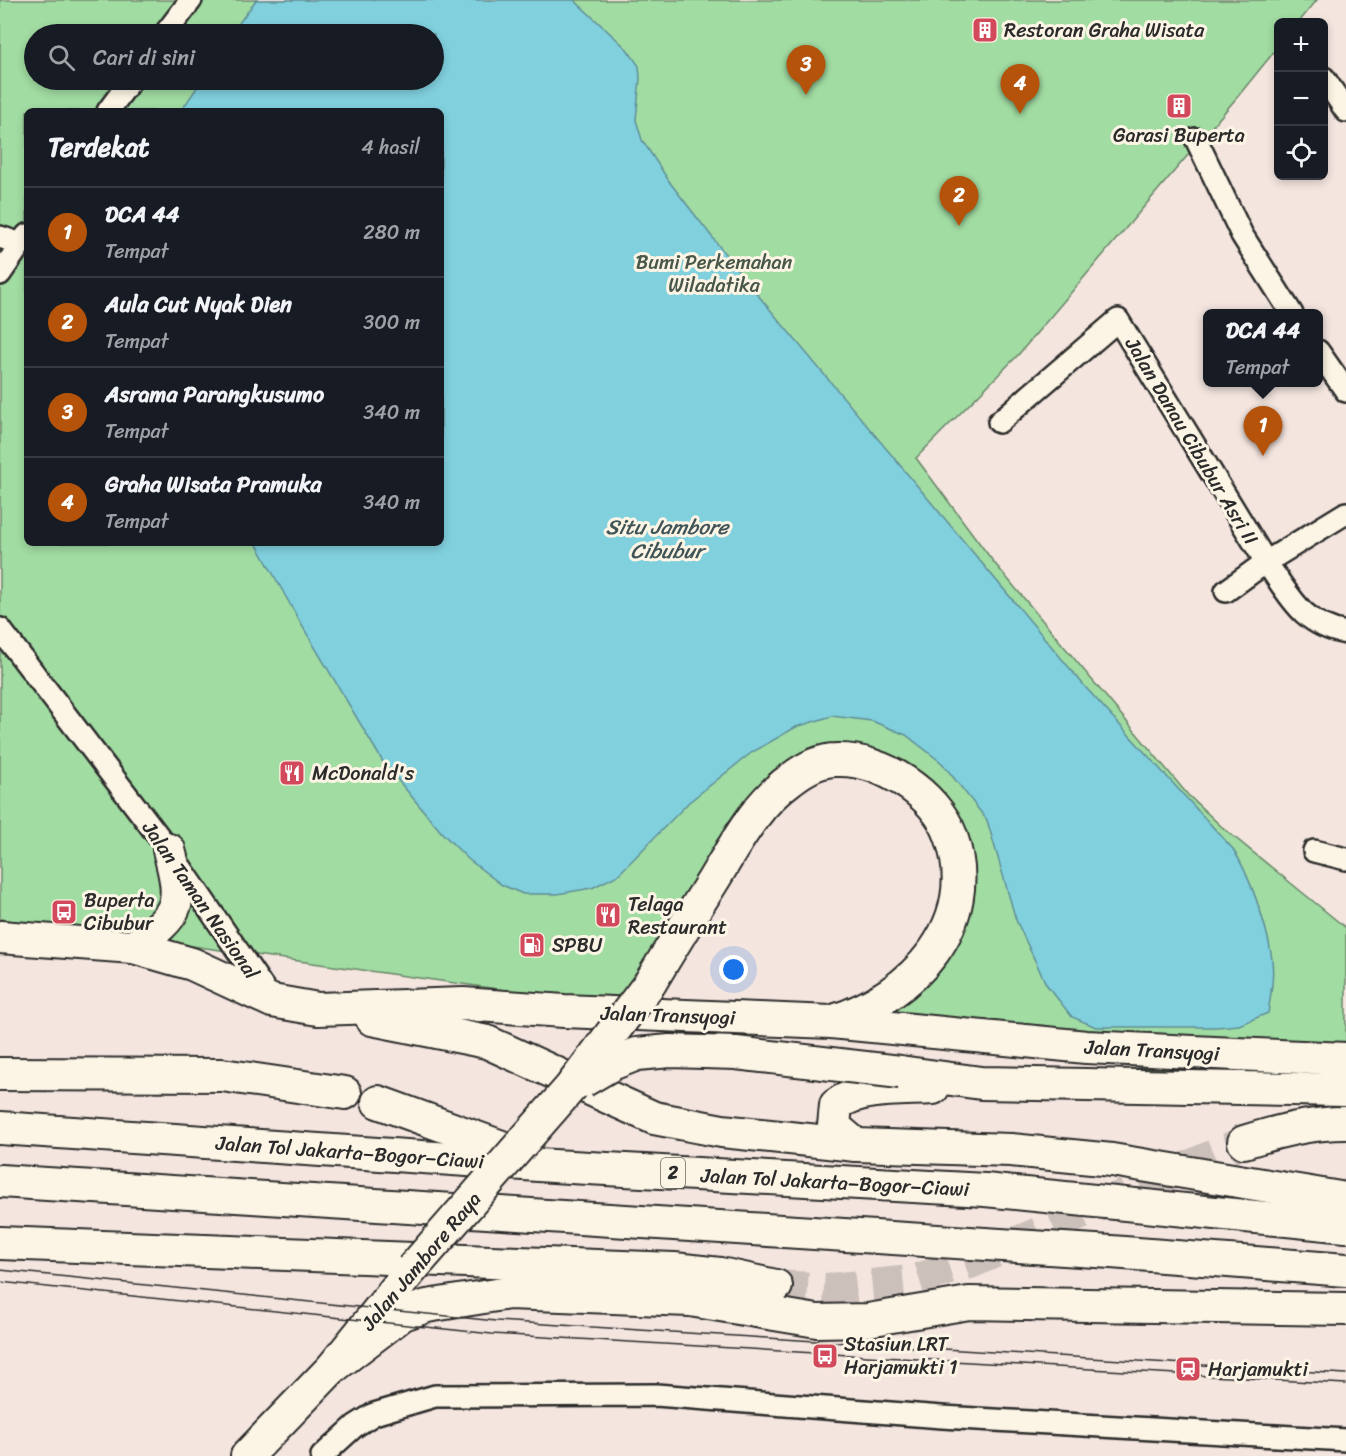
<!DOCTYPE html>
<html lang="id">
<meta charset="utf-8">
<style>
body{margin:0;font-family:Sriracha,sans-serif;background:#20242c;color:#f1f3f6}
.controls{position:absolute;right:18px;top:18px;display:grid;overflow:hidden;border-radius:9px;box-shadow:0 3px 9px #0003}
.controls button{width:54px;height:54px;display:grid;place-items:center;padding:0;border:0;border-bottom:2px solid #363941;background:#171b24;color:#f1f3f6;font:30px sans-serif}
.you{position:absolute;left:734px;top:970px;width:21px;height:21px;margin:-15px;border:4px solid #fff;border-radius:50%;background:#1a73e8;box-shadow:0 0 0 9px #1a73e833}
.badge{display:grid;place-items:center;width:39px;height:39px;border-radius:50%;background:#b45309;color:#fff;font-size:20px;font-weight:700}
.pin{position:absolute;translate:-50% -50px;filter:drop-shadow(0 2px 3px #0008)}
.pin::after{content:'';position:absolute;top:32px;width:21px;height:18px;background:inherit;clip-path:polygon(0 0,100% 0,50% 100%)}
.popup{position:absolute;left:1203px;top:309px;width:120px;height:78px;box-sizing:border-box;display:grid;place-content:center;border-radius:9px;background:#171b24;filter:drop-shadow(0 2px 4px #0005);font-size:20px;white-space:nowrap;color:#9ea1a6}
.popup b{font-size:22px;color:#f1f3f6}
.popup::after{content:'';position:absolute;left:50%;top:100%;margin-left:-12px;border:12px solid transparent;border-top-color:#171b24}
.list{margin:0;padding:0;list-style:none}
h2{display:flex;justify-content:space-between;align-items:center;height:78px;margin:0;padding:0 24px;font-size:26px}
h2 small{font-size:20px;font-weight:400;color:#9ea1a6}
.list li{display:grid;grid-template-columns:39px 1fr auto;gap:18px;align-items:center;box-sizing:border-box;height:90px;padding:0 24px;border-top:2px solid #363941}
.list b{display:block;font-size:22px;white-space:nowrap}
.list p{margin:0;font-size:20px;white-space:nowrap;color:#9ea1a6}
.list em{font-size:20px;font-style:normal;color:#9ea1a6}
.icon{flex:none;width:33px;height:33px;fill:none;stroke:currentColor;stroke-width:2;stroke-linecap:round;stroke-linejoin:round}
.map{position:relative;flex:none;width:1346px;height:1456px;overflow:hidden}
.search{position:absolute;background:#171b24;box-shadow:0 3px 9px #0003;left:24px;top:24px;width:420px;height:66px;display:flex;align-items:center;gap:15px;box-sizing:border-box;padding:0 21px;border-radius:33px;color:#9ea1a6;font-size:22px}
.panel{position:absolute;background:#171b24;box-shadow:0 3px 9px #0003;left:24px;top:108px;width:420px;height:438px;border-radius:9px}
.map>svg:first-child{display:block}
</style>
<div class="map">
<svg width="1346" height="1456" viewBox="0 0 1346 1456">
<rect width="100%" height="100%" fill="#f4e5df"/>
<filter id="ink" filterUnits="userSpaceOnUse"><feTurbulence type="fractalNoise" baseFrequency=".0167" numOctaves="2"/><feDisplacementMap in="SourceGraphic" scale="12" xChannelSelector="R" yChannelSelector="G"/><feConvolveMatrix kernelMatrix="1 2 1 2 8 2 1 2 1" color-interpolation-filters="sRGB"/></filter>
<g filter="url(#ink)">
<!-- green -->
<path fill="#a1dca2" stroke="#668466" stroke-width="1.5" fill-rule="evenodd" d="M0,0h1317l-18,22h-21v25l-39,48 -221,260 -102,103 76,102 196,235 34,32 124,101v185l-320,-71 -173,-17 39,-21 70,-120 -54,-107 -119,-14 -72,77 -66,124 -39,41 -612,-86zM34,34h400v46h-400zM27,111h414v432h-414z"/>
<!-- water -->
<path fill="#81d0de" stroke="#5f8e96" stroke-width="1.5" d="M256,0h318l53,49 12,17 1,12 -4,42 6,20 29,44 76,98 340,407 146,160c16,25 33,74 38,104 4,20 0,40 -3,60l-29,12 -22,2h-121l-24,-10 -26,-33 -30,-64 -29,-100 -45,-57 -36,-28 -34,-14 -40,-5 -36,11 -45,26 -62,49 -71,73 -26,13 -35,6h-34l-21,-9 -34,-26 -26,-26 -59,-71 -82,-138 -45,-81h185v-432h-260l21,-31h232v-46h-203z"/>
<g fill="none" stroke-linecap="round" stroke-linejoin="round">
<!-- highway-tunnel -->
<path stroke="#ccc0bb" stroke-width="32" stroke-dasharray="32 16" stroke-linecap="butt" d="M776,1286l53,3 82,-8 59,-18 274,-121"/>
<!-- minor casing -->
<g stroke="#2b2b2b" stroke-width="26">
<g id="minor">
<path d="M165,34l26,-34"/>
<path d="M1324,78l22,33"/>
<path d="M108,111l23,-31"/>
<path d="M1196,139l46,96 50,79"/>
<path d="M0,237l21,7"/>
<path d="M0,274l27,-39"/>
<path d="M1318,351l28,40"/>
<path d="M999,422l119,-102 148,242c24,34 36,63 80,71"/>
<path d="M1226,591l40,-29 80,-49"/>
<path d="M0,629l169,221 101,148"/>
<path d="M1314,851l32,8"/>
<path d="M322,1456l33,-30 19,-12 61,-18 221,-1 286,22 404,23"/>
</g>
</g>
<!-- highway casing -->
<g stroke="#2b2b2b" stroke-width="36">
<g id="highway">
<path d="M0,937l133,10 59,17 80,37 46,8 145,-5 101,7 267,11 255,25 260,12"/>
<path d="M133,947c47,-33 51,-42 36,-97"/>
<path d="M650,983c21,-35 42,-69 64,-104 22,-36 42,-75 77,-100 13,-10 28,-19 45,-19 45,-2 100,34 115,76 31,88 -39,160 -117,185"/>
<path d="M372,1019l115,23 167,76 68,13 134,14 155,5 101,10 234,39"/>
<path d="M900,1072l81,11 365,7"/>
<path d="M0,1074l222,1 123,18"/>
<path d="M378,1102l143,52"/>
<path d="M0,1128l553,38 432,24 361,36"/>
<path d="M1244,1142c35,-11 66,-19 102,-19"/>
<path d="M856,1145l-22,-19 2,-21c24,-19 67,-15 97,-17"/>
<path d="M0,1181l1111,71 235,18"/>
<path d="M0,1243l674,26 46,5 56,12"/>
<path d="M332,1368l71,-54 24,-8 82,-13 181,7 127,21 51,-1 101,-17 377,6"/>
<path d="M247,1456l85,-88 80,-99"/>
</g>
</g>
<!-- minor -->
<use href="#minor" stroke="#fcf5e5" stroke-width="21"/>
<!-- highway -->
<use href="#highway" stroke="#fcf5e5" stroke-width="32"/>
<!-- tram -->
<g stroke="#2b2b2b" stroke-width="1.5">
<path d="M0,1270l496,51 850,53"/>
<path d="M0,1282l492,52 854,50"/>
</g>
<!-- highway-bridge casing -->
<g stroke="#2b2b2b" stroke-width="36" stroke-linecap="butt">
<g id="highway-bridge">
<path d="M583,1081l31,-18 23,-9 33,-3 66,2 164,19"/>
<path d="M412,1269l159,-182 79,-104"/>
</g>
</g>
<!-- highway-bridge -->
<use href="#highway-bridge" stroke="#fcf5e5" stroke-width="32"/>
</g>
</g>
<!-- icons -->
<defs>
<g id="building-square" transform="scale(1.35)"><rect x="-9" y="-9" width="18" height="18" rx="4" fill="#d1495b" stroke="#fcf5e5"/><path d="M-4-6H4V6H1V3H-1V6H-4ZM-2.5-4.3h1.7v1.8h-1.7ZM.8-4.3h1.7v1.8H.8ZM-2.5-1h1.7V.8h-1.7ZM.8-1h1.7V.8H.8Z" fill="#fff"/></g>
<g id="restaurant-square" transform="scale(1.35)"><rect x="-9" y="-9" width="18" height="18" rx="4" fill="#d1495b" stroke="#fcf5e5"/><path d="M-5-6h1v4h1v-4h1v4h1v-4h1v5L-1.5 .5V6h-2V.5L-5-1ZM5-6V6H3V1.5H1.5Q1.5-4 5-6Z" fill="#fff"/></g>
<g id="bus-square" transform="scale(1.35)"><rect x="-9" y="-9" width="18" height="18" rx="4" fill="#d1495b" stroke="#fcf5e5"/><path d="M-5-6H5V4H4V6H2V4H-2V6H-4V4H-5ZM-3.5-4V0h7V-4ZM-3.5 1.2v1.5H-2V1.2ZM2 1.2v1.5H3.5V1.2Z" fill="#fff"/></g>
<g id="fuel-square" transform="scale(1.35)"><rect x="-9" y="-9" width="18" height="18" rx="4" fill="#d1495b" stroke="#fcf5e5"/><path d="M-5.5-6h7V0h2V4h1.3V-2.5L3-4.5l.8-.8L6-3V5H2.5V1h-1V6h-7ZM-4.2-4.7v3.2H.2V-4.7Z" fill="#fff"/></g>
<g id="station-square" transform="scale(1.35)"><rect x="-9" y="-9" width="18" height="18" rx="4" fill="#d1495b" stroke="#fcf5e5"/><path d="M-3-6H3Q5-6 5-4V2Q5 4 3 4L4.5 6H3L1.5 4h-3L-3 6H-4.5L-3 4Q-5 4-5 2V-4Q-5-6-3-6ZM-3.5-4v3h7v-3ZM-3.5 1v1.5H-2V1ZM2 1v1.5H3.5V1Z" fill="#fff"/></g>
</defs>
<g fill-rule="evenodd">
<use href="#building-square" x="985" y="30"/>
<use href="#building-square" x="1179" y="106"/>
<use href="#restaurant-square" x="292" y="773"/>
<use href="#bus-square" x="64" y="912"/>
<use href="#restaurant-square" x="608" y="915"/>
<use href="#fuel-square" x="532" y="945"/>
<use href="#bus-square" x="825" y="1356"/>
<use href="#station-square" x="1188" y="1369"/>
</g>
<g text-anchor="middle" stroke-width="6" stroke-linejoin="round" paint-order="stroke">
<!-- shield labels -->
<rect fill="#fcf5e5" stroke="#6a6863" stroke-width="1.5" x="661" y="1158" width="24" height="30" rx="4.5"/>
<g font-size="18" font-weight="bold" fill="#2b2b2b">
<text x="673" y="1179">2</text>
</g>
<!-- poi labels -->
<g font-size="20" fill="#2b2b2b" stroke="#fcf5e5" text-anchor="start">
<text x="1004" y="37">Restoran Graha Wisata</text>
<text x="1179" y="142" text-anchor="middle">Garasi Buperta</text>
<text x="312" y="780">McDonald's</text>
<text x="84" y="907">Buperta<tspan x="84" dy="23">Cibubur</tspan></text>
<text x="628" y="911">Telaga<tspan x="628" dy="23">Restaurant</tspan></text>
<text x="552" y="952">SPBU</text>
<text x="844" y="1351">Stasiun LRT<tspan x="844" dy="23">Harjamukti 1</tspan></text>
<text x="1208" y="1376">Harjamukti</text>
</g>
<!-- park labels -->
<g font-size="20" fill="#485749" stroke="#fcf5e5">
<text x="714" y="269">Bumi Perkemahan<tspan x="714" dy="23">Wiladatika</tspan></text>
</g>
<!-- street labels -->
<g font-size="20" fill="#2b2b2b" stroke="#fcf5e5">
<text transform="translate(1192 441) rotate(59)" y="7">Jalan Danau Cibubur Asri II</text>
<text transform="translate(201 900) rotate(55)" y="7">Jalan Taman Nasional</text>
<text transform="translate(668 1015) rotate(2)" y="7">Jalan Transyogi</text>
<text transform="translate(1152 1050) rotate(3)" y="7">Jalan Transyogi</text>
<text transform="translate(350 1152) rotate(4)" y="7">Jalan Tol Jakarta–Bogor–Ciawi</text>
<text transform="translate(835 1182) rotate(3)" y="7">Jalan Tol Jakarta–Bogor–Ciawi</text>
<text transform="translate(421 1261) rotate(-50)" y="7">Jalan Jambore Raya</text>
</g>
<!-- water labels -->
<g font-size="21" font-style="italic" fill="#405458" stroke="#fcf5e5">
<text x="667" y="534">Situ Jambore<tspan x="667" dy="24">Cibubur</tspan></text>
</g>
</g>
</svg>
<div class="controls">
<button>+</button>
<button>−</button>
<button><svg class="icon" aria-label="locate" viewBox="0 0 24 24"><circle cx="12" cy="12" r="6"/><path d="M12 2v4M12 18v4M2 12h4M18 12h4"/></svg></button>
</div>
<div class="you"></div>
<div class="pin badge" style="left:1263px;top:456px">1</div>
<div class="popup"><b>DCA 44</b>Tempat</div>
<div class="pin badge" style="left:959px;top:226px">2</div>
<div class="pin badge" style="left:806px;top:95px">3</div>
<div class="pin badge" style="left:1020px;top:114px">4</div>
<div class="search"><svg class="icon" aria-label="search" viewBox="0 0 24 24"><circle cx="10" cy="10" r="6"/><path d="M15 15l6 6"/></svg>Cari di sini</div>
<section class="panel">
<h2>Terdekat<small>4 hasil</small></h2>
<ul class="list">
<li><span class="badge">1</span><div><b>DCA 44</b><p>Tempat</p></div><em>280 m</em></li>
<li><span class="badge">2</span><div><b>Aula Cut Nyak Dien</b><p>Tempat</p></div><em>300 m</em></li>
<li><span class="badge">3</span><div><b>Asrama Parangkusumo</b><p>Tempat</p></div><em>340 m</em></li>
<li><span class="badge">4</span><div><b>Graha Wisata Pramuka</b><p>Tempat</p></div><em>340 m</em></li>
</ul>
</section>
</div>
